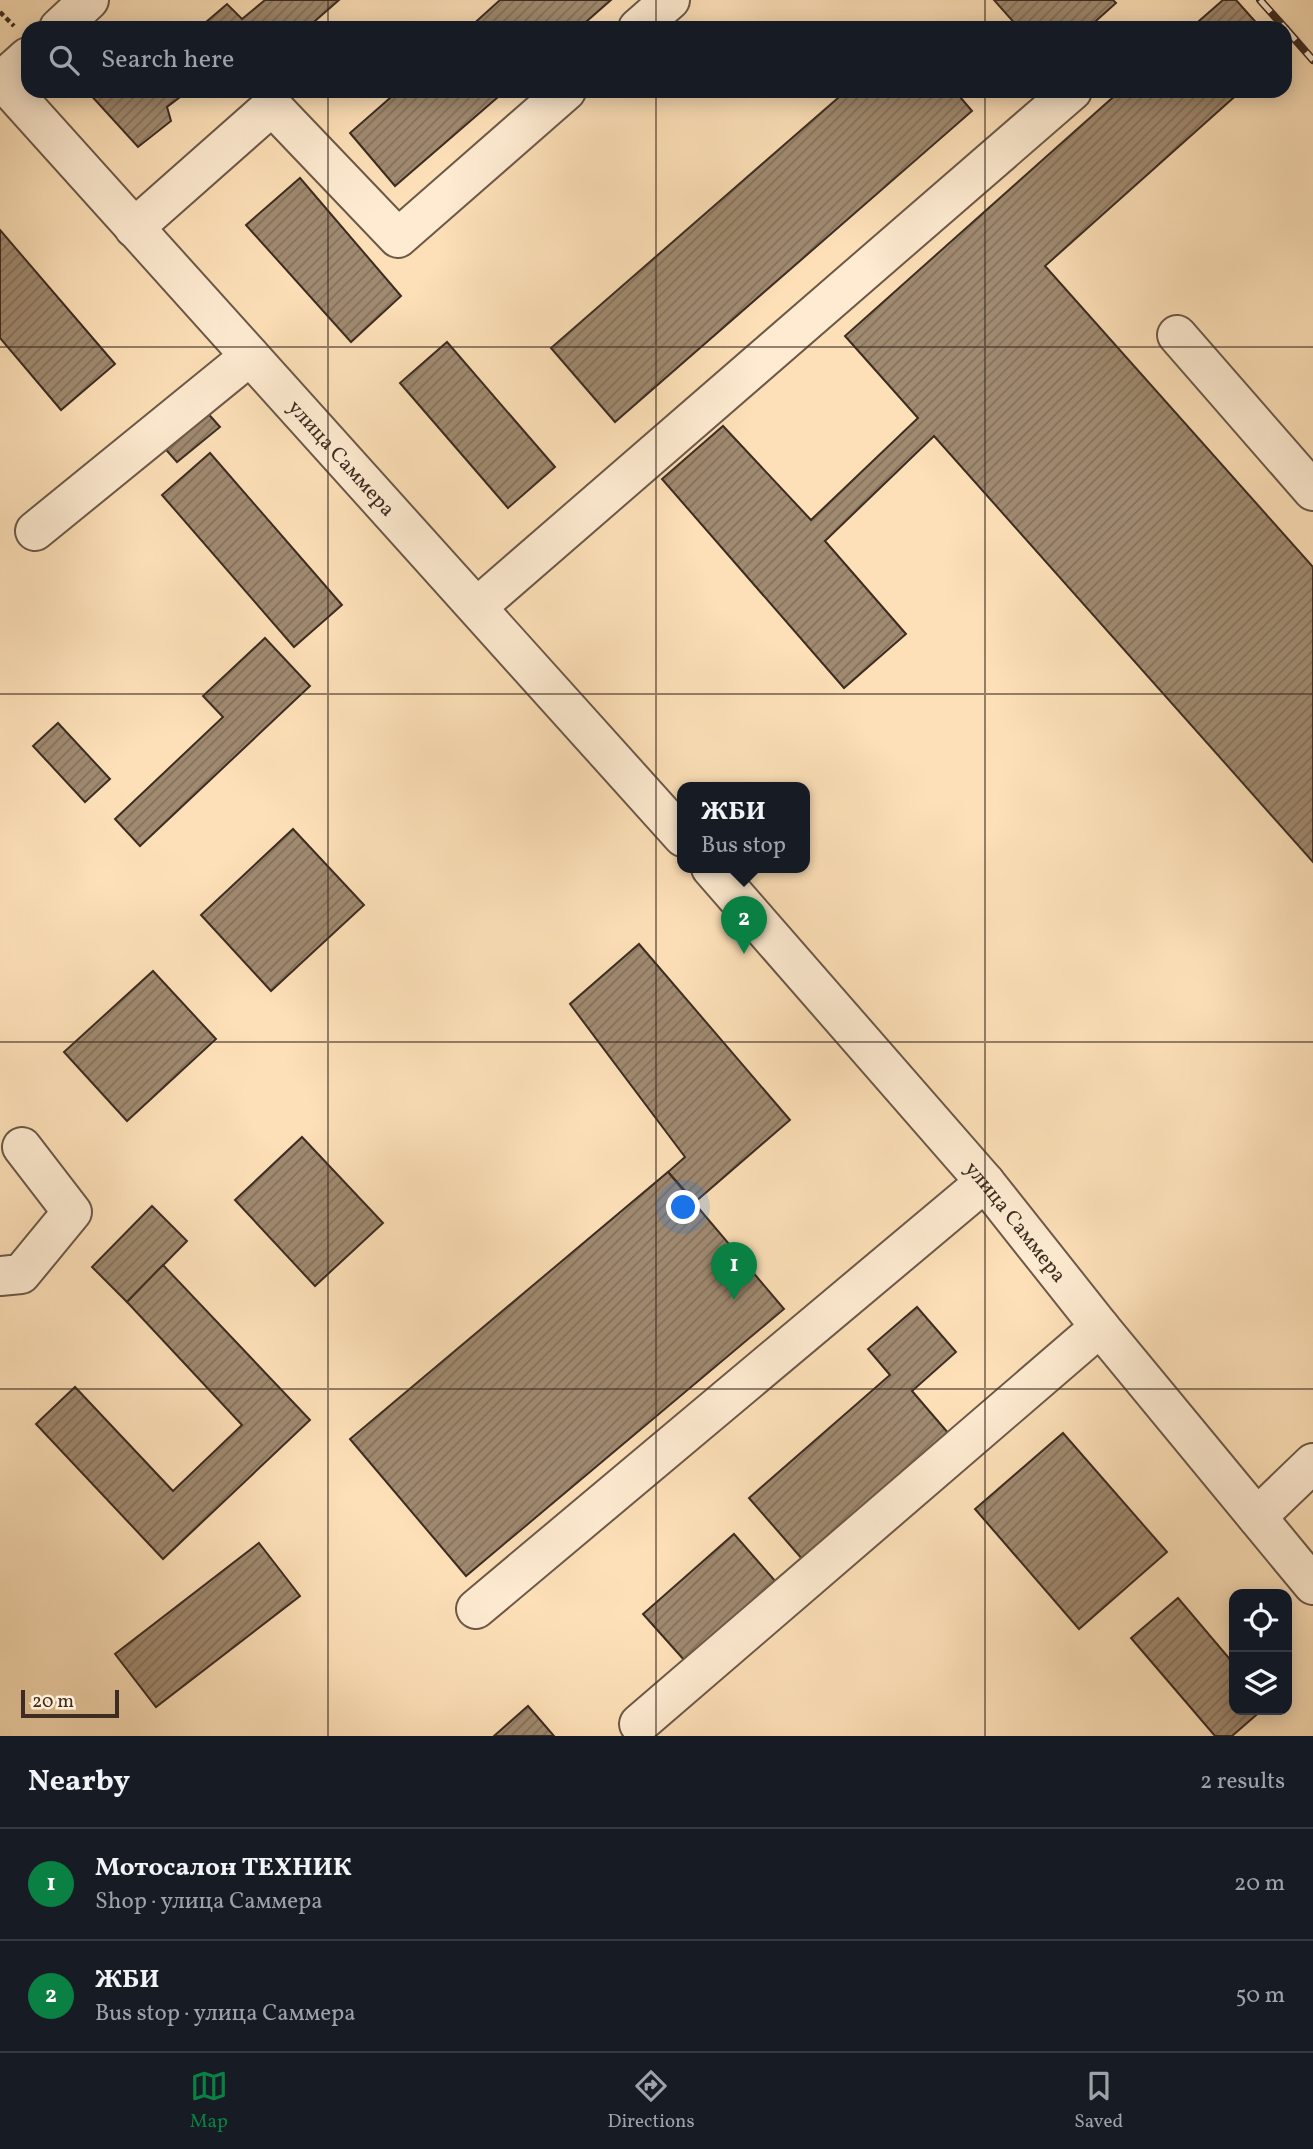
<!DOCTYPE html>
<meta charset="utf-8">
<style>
body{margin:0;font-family:Vollkorn,serif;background:#20242c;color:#f1f3f6}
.controls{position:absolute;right:21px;bottom:21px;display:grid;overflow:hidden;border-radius:14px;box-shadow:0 4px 18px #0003}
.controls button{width:63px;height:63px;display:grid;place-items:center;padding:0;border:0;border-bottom:2px solid #363941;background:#171b24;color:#f1f3f6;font:35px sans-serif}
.scale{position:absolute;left:21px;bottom:18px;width:98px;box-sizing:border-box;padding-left:7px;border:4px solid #3c2c22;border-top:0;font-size:19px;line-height:24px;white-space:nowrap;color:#3c2c22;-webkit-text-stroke:5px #feebd1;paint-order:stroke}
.you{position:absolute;left:684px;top:1208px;width:24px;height:24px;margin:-18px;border:5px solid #fff;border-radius:50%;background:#1a73e8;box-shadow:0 0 0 10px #1a73e833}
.badge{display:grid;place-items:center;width:46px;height:46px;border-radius:50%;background:#0b8043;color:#fff;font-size:23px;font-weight:700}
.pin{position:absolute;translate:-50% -58px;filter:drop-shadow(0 2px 4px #0008)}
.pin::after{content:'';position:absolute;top:37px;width:24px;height:21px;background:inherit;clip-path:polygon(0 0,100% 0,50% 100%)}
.popup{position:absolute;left:677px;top:782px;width:133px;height:91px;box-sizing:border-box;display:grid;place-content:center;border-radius:14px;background:#171b24;filter:drop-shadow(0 2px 5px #0005);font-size:23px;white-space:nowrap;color:#9ea1a6}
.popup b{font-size:26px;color:#f1f3f6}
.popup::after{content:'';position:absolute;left:50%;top:100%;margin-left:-14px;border:14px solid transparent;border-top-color:#171b24}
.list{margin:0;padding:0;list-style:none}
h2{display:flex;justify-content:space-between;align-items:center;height:91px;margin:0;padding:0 28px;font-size:30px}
h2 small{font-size:23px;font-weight:400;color:#9ea1a6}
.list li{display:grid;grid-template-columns:46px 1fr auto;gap:21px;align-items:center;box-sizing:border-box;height:112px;padding:0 28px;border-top:2px solid #363941}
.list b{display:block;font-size:26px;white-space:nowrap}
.list p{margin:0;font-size:23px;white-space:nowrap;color:#9ea1a6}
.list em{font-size:23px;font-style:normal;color:#9ea1a6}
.icon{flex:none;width:38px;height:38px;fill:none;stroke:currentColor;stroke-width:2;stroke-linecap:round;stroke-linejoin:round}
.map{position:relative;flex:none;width:1313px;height:1736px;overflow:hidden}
.search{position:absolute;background:#171b24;box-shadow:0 4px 18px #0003;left:21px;right:21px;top:21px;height:77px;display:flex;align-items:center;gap:18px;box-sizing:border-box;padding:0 24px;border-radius:21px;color:#9ea1a6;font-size:26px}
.sheet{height:315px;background:#171b24}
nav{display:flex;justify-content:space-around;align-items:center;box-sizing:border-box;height:98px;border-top:2px solid #363941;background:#171b24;font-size:19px;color:#9ea1a6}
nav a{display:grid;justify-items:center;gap:4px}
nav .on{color:#0b8043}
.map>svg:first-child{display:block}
</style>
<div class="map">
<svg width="1313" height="1736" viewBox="0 0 1313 1736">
<defs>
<pattern id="building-hatch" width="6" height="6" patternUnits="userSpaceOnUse" patternTransform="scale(1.75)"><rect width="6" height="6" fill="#a08a70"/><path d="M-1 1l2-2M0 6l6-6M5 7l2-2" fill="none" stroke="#84715c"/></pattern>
</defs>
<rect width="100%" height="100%" fill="#fde0b8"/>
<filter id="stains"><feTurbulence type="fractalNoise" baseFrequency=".00286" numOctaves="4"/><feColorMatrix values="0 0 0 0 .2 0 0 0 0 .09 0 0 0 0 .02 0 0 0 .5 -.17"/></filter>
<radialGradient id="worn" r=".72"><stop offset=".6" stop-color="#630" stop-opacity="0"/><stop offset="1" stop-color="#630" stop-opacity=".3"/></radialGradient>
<!-- building -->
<g fill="url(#building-hatch)" stroke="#3c2c22" stroke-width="2">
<path d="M265,0h74l-32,28h-108l28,-24 15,15z"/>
<path d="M500,0h111l-32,28h-110z"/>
<path d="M994,0h119l3,3 -28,25h-69z"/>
<path d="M1223,0h13l25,28h-70z"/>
<path d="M87,91h101l-21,16 4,14 -33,26z"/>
<path d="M398,91h107l-110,95 -45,-53z"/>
<path d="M846,91h109l17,20 -357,311 -64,-74z"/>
<path d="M1120,91h121l-196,175 268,301v295l-379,-426 -109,105 81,93 -62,54 -182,-209 61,-53 88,94 107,-102 -73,-82z"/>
<path d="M300,178l101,118 -50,46 -105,-117z"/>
<path d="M0,230l115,134 -54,46 -61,-72z"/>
<path d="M447,342l108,125 -47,41 -108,-125z"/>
<path d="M204,409l16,18 -43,35 -16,-18z"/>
<path d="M210,453l132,152 -48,42 -132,-152z"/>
<path d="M265,638l45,48 -170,160 -25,-27 108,-102 -20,-21z"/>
<path d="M58,723l52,56 -25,23 -52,-56z"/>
<path d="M293,829l71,76 -93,86 -70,-76z"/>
<path d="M639,944l151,176 -95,82 -27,-30 17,-15 -115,-153z"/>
<path d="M153,971l63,68 -89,82 -63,-69z"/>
<path d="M302,1137l81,86 -68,63 -80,-86z"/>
<path d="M668,1172l116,137 -318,267 -116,-137z"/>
<path d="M152,1206l35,35 -60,61 -35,-35z"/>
<path d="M163,1265l147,155 -147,139 -127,-135 39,-37 98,104 69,-66 -115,-123z"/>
<path d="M917,1307l39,45 -44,39 37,43 -146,126 -54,-62 141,-123 -22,-26z"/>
<path d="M1063,1433l104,119 -88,77 -104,-120z"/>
<path d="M734,1534l42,48 -91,79 -42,-47z"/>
<path d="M259,1543l41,53 -144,111 -41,-53z"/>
<path d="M1178,1598l56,66v46h28l-30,26h-17l-84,-98z"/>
<path d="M528,1706l26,30h-60z"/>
</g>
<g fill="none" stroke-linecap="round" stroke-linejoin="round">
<!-- minor casing -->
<g stroke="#6c5948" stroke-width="42">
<g id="minor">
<path d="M59,28l30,-28"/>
<path d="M638,28l32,-28"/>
<path id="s1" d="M0,78l683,759"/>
<path d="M0,82l28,-25"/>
<path d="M134,228l138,-122 126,132 168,-147"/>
<path d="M1177,335l136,156"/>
<path d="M35,531l215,-175"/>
<path d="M477,607l595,-516"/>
<path id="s2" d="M711,868l274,314 115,145 213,258"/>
<path d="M0,1276l21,-2 51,-62 -50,-65"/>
<path d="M1257,1517l56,-54"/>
<path d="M476,1609l509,-427"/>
<path d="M639,1724l461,-397"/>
</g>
</g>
<!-- path -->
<path stroke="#3c2c22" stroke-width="4.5" stroke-dasharray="5 3.5" stroke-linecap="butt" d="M0,12l14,14"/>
<!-- minor -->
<use href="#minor" stroke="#feebd1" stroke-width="38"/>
<!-- rail casing -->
<g stroke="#3c2c22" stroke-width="8">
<g id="rail">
<path d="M1260,0l25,28"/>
<path d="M1285,28l28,32"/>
</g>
</g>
<!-- rail -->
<use href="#rail" stroke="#feebd1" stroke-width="5" stroke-dasharray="16" stroke-linecap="butt"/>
</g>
<!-- grid -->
<path fill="none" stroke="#3c2c22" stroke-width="2" stroke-opacity="0.55" d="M328,0v28M656,0v28M985,0v28M328,91v1645M656,91v1645M985,91v1645M0,347h1313M0,694h1313M0,1042h1313M0,1389h1313"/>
<g text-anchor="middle" stroke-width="5" stroke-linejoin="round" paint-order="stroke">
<!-- street labels -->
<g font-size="21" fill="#3c2c22" stroke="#feebd1">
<text dy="7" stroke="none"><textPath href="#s1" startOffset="511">улица Саммера</textPath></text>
<text dy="7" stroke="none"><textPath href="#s2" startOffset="467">улица Саммера</textPath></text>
</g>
</g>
<rect width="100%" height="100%" filter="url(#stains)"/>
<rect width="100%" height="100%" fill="url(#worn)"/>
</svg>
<div class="controls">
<button><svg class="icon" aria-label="locate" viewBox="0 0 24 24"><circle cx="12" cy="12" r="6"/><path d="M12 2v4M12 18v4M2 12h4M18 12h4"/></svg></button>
<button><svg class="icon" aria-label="layers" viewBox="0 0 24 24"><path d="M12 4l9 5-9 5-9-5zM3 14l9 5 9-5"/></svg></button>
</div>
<div class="scale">20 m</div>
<div class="you"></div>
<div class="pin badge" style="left:734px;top:1300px">1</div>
<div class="pin badge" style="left:744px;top:954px">2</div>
<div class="popup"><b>ЖБИ</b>Bus stop</div>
<div class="search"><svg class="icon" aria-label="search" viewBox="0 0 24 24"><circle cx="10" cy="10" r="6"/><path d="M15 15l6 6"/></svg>Search here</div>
</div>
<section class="sheet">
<h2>Nearby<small>2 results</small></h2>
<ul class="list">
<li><span class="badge">1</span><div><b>Мотосалон ТЕХНИК</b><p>Shop · улица Саммера</p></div><em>20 m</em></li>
<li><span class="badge">2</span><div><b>ЖБИ</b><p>Bus stop · улица Саммера</p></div><em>50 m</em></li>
</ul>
</section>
<nav>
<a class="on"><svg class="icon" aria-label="map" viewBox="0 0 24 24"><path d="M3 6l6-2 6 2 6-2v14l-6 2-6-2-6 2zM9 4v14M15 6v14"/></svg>Map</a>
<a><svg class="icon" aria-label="directions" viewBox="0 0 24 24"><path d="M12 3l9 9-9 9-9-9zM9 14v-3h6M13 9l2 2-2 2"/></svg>Directions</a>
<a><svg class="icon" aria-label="saved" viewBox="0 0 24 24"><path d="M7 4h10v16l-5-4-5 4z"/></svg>Saved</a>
</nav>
